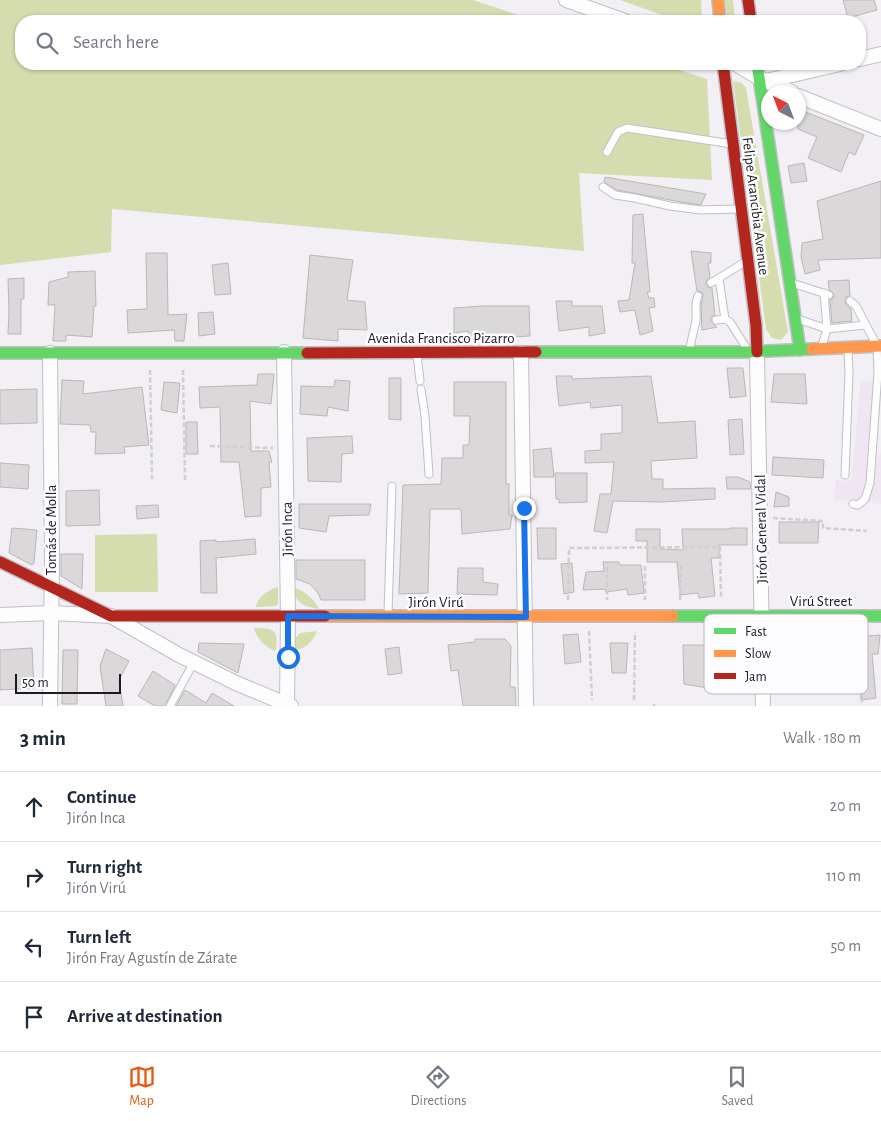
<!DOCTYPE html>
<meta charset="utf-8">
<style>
body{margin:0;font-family:"Alegreya Sans",sans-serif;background:#f2f2f3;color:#1f2937}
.compass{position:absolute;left:761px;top:85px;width:45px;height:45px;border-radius:50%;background:#fff;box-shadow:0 1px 4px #0004;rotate:318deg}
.scale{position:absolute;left:15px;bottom:12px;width:106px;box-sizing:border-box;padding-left:5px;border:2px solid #1c1b1f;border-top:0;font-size:14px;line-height:18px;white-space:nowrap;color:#1c1b1f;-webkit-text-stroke:4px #fdfcfe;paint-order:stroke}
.stop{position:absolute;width:15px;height:15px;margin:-11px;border:4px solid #1a73e8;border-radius:50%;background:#fff}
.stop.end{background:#1a73e8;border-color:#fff;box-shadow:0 1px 5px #0008}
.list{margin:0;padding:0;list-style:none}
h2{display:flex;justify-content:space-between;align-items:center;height:65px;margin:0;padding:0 20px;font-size:21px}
h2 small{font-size:16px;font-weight:400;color:#747a83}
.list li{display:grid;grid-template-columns:32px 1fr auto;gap:15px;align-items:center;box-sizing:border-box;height:70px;padding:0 20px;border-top:1px solid #e0e1e3}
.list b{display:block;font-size:19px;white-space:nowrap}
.list p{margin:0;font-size:16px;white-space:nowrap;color:#747a83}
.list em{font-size:16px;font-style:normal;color:#747a83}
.icon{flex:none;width:28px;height:28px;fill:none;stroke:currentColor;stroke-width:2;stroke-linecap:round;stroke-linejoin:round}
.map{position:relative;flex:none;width:881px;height:706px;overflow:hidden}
.search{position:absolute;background:#fff;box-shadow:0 1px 4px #0004;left:15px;right:15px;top:15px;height:55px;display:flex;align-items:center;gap:12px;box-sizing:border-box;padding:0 18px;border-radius:20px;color:#747a83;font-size:19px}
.sheet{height:345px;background:#fff}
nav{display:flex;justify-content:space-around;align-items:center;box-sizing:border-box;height:70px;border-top:1px solid #e0e1e3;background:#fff;font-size:14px;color:#747a83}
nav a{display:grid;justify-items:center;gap:2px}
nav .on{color:#ea580c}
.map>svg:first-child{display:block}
</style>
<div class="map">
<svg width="881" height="706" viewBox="0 0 881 706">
<rect width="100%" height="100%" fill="#f2eff5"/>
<!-- industrial -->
<path fill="#f0e6f3" d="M861,381l19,2 -7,70 8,1v50l-47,-5 2,-19 15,1z"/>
<!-- green -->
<g fill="#d5dcae">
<path d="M0,0h473l63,21h-515v43h640l46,15 5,101 -133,-7 5,78 -472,-42 -1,43 -111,13z"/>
<path d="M620,0h81l1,21h-23z"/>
<path d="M725,0h8l2,21h-7z"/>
<path d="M733,81l9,2 4,5 42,244 -7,8 -9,-2 -6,-9z"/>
<path d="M157,534l1,58h-63v-57z"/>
<path d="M278,587v16l-2,3 -20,1c1,-10 12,-17 22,-20z"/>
<path d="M293,587c12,4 20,11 26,22 -16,-3 -23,-5 -26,-22z"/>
<path d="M254,628c18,0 25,1 22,21l-1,2c-10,-4 -18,-12 -21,-23z"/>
<path d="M317,631c-4,11 -12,18 -23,19l-1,-9 7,-8z"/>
</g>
<!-- building -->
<g fill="#dbd8d9" stroke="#bab7b8">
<path d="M843,0h31l3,10 -29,8z"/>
<path d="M798,109l66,26 -9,20 -6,-3 -8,20 -33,-14 9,-21 -19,-8z"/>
<path d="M804,163l3,18 -16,2 -3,-17z"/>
<path d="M605,177l101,17 -5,11 -20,-3 -64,-12 -13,-8z"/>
<path d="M881,181v77l-63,2 2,10 -15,4 -4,-17 1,-14 21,-4 -6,-38z"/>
<path d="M643,214l7,78h-3l2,6h5l1,9 -6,1 4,23 -13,4 -5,-25 -15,2 -2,-11 11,-1 6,-37h-3l1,-48z"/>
<path d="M691,251l20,2v10h-3l2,14 -3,3 -1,4 2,3 4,1 3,27 -4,2v4l6,6 -15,3 -1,-24 2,-10 -1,-4 -5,-1z"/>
<path d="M146,253h21l1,62 19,-1 -3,27h-9l-1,-11 -46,3 -1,-23 20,-1z"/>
<path d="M310,255l43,5 -6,40 18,2 2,28 -29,-1v12l-35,-3z"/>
<path d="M228,263l3,31 -16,1 -3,-30z"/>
<path d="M95,271l1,35h-2l-2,31 -26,-2v6h-13l2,-36h-7l1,-23 19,-5v-5z"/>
<path d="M24,278v21h-3v35h-13l1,-23 -1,-32z"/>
<path d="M849,280l1,16 -4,1 -1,4 1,4 5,4 1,12 -20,2 -2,-23 3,-1 1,-5 -5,-5 -1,-8z"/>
<path d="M556,301h16v5h30l3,27 -16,3v-9l-30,4z"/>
<path d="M482,306h47l1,30 -62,4v-9l-14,2v-25z"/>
<path d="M213,312l2,22 -16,2 -1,-23z"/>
<path d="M727,368h16l3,28 -16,2z"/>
<path d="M258,374h16l-3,30 -21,-3 1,50h18l3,11h-3l2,25 -10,1v28l-16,1 -6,-55h-18l-1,-55 -20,1 -1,-21 58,-2z"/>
<path d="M774,374h31l2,30 -36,-2z"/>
<path d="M556,376h16v3l79,-3 7,47 37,-2 2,37 -46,3 1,18h11v10l52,-1v11l-53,3 -49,-1 -6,32 -13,-2 6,-37h11l3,-32 -29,1v-12l16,-1v-16l21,-1v-28l-31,3 -1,-6 -31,4z"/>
<path d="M389,378h12v42l-12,-1z"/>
<path d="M62,380l22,1 -1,13 59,-7 7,58 -25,2 1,6 -30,1 1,-22h-5l-1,-7 -30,-1z"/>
<path d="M335,380l15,1 -2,30 -20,-4 -1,9 -27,-2 1,-28 33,1z"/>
<path d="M164,382l16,1 -3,30 -16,-3z"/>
<path d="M454,382h52v102h3v31h3l-2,14 -48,5 -1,-25h-31l-2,84 -29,1 4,-109 38,-1 1,-26h21v-13h6l1,-29h-16z"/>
<path d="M37,389v34l-37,1v-34z"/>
<path d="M742,419l2,35 -14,1 -2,-35z"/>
<path d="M186,422h11l1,32h-12z"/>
<path d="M352,436l1,17 -11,1 -1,28 -33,-1 -1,-43z"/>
<path d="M551,448l3,29h-20l-1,-27z"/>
<path d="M773,457l51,3 -1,18 -51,-3z"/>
<path d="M0,463l29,2 -1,24 -28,-2z"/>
<path d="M555,473h32v29l-28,1v-4h-3z"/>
<path d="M726,477h12l12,5 1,7h-24z"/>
<path d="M99,490l1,35 -34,1v-35z"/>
<path d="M776,492l13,5v9l-15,1z"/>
<path d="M299,504h72l-2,11 -40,1 -3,16 -27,-4z"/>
<path d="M158,505l1,12 -22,2 -1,-13z"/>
<path d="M779,522h40l-1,21h-39z"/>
<path d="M12,528l25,2 -3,33 -2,2 -23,-12z"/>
<path d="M537,528h19v31h-18z"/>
<path d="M730,528h17v17h-28v13h-8l4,38 -16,2 -1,-5 -18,2 -3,-33h-30v-21h-11v-12h24v20l23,1 -1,-21h48z"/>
<path d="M255,539l1,15 -40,4 1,35h-16l-1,-52 16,-1v2z"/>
<path d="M61,554h22l-1,35 -21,-13z"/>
<path d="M296,560h69v40h-44l-3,-7 -8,-9 -14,-5z"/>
<path d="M603,562h16v3h22l3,28 -16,2 -1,-6 -21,3 -1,-3 -22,1 3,-18 18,-1z"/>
<path d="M572,563l2,29 -10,2 -3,-30z"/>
<path d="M458,568h25v14l15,2 -1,11 -40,-1z"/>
<path d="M578,634l3,28 -16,2 -2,-29z"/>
<path d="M880,635l-2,19h-6l4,44 -15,2 -5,-45h-16l1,-17z"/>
<path d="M475,639h30l6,7 -1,41h5l1,19h-53l-5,-36 -7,1 -3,-26 27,-3z"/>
<path d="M199,643l45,1 -6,29 -40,-21z"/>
<path d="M610,643h18l-2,30h-14z"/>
<path d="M683,645h39l1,27 23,-1 1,18 -39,2v-3l-24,-4z"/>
<path d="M399,647l3,26 -14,2 -3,-26z"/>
<path d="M32,648l2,40 -34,2v-40z"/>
<path d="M106,649l23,12 -10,19 4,26h-17l-6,-40z"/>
<path d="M63,650h15l-1,54h-15z"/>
<path d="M153,671l22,14 -10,21h-10l-17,-10z"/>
<path d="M185,690l21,13 6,-10 22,13h-58z"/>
</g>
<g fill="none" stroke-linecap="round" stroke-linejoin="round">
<!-- lane casing -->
<g stroke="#c1bfc4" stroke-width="9">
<g id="lane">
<path d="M607,152l11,-20 9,-4 105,16"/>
<path d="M603,187l12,8 20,3 35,8 31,4 37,-1"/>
<path d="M719,279l6,40"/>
<path d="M711,283l34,-21"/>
<path d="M792,283l37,12"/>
<path d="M850,301l6,5 21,40 1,26 -8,111 -5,16 -7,6 -5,-1"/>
<path d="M798,319l29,10 -3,-36"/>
<path d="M716,320l9,-1 5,3 17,27"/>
<path d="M822,346l5,-17 39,-4"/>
<path d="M690,349c1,-9 4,-19 6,-28 1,-8 -2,-17 2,-25"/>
<path d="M417,354l3,27"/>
<path d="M421,389l4,27 4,58"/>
<path d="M845,475l4,-102 -1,-23"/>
<path d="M388,614l4,-128"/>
<path d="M170,706l24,-44"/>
</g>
</g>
<!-- street casing -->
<g stroke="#c1bfc4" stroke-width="16">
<g id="street">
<path d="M566,0l59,21"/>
<path d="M860,59l21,-5"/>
<path d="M736,64l23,14 33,14"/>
<path d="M766,81l74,-17"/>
<path d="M798,96l83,33"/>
<path d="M284,352l4,264 -1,90"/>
<path d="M757,352l6,354"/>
<path d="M521,353l5,353"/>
<path d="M0,615l51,-2 60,3 68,39 59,29 53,22"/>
<path d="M50,706l2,-146 -2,-207"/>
</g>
</g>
<!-- fast casing -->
<g stroke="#c1bfc4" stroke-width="14">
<g id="fast">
<path d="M757,64l43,286"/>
<path d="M536,352h212l64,-3"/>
<path d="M0,353h307"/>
<path d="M673,616h208"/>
</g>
</g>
<!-- slow casing -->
<g stroke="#c1bfc4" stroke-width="14">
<g id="slow">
<path d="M718,0l2,21"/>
<path d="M812,349l69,-3"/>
<path d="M325,616h348"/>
</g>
</g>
<!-- jam casing -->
<g stroke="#c1bfc4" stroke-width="14">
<g id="jam">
<path d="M748,0l3,21"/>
<path d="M723,64l33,261 1,27"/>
<path d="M307,353l229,-1"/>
<path d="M0,562l111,54h214"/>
</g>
</g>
<!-- path -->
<g stroke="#cfcfd1" stroke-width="2.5" stroke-dasharray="5 2.5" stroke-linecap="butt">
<path d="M150,370l2,109"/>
<path d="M183,370l2,111"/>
<path d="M210,446l63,2"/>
<path d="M773,518l50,3v7l44,3"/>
<path d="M645,566v34"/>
<path d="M607,567v33"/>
<path d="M568,600l1,-52 151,-1 1,52"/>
<path d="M680,600l1,-34"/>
<path d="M589,631l3,69"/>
<path d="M860,633l2,69"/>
<path d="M634,700l1,-68"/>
<path d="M654,706v-2"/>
</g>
<!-- lane -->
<use href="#lane" stroke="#fdfdfe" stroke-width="7"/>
<!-- street -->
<use href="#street" stroke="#fdfdfe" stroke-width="14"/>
<!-- fast -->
<use href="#fast" stroke="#63d668" stroke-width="11"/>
<!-- slow -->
<use href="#slow" stroke="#ff974d" stroke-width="11"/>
<!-- jam -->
<use href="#jam" stroke="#b3261e" stroke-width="11"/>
</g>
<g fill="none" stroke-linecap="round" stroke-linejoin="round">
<!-- route -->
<path stroke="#1a73e8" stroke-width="6" d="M288,657v-41l238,1 -2,-109"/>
</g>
<g text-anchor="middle" stroke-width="5" stroke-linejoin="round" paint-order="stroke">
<!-- street labels -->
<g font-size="15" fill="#1c1b1f" stroke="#fdfcfe">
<text transform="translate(756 206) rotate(83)" y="5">Felipe Arancibia Avenue</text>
<text x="441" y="343">Avenida Francisco Pizarro</text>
<text transform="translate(287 529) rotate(-91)" y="5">Jirón Inca</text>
<text transform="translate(761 529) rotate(-91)" y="5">Jirón General Vidal</text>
<text transform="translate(51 530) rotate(-90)" y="5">Tomás de Molla</text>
<text x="821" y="606">Virú Street</text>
<text x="436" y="607">Jirón Virú</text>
</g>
</g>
<!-- legend -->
<rect x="704" y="614" width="164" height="80" rx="8" fill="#fdfcfe" stroke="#bab8bb" stroke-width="1"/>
<rect x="714" y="628" width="22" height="6" fill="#63d668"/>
<rect x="714" y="650" width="22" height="7" fill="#ff974d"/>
<rect x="714" y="673" width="22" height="6" fill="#b3261e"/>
<g font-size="14" fill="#1c1b1f">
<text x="745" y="636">Fast</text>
<text x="745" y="658">Slow</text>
<text x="745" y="681">Jam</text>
</g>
</svg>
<svg class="compass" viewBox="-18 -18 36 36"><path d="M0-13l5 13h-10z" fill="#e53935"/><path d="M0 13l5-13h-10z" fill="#747a83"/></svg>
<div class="scale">50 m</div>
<div class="stop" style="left:288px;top:657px"></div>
<div class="stop end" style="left:524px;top:508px"></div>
<div class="search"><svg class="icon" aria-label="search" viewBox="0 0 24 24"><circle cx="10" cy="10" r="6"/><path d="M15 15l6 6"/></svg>Search here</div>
</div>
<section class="sheet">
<h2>3 min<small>Walk · 180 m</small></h2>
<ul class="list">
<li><svg class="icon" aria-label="ahead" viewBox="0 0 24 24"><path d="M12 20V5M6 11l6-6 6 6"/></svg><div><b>Continue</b><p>Jirón Inca</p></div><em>20 m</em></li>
<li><svg class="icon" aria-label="right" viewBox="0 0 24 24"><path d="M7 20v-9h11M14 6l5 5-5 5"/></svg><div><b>Turn right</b><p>Jirón Virú</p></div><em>110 m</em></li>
<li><svg class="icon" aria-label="left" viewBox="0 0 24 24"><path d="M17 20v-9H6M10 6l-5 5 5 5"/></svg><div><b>Turn left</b><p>Jirón Fray Agustín de Zárate</p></div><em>50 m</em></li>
<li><svg class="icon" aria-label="arrive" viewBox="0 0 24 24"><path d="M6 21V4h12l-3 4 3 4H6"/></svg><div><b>Arrive at destination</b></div></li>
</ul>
</section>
<nav>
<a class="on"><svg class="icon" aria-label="map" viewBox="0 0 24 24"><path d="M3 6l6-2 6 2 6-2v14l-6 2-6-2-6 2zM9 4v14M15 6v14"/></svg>Map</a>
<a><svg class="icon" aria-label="directions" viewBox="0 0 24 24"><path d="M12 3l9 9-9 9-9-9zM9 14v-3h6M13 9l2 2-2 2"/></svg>Directions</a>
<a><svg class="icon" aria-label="saved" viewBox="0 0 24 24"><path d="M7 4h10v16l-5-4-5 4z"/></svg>Saved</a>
</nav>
